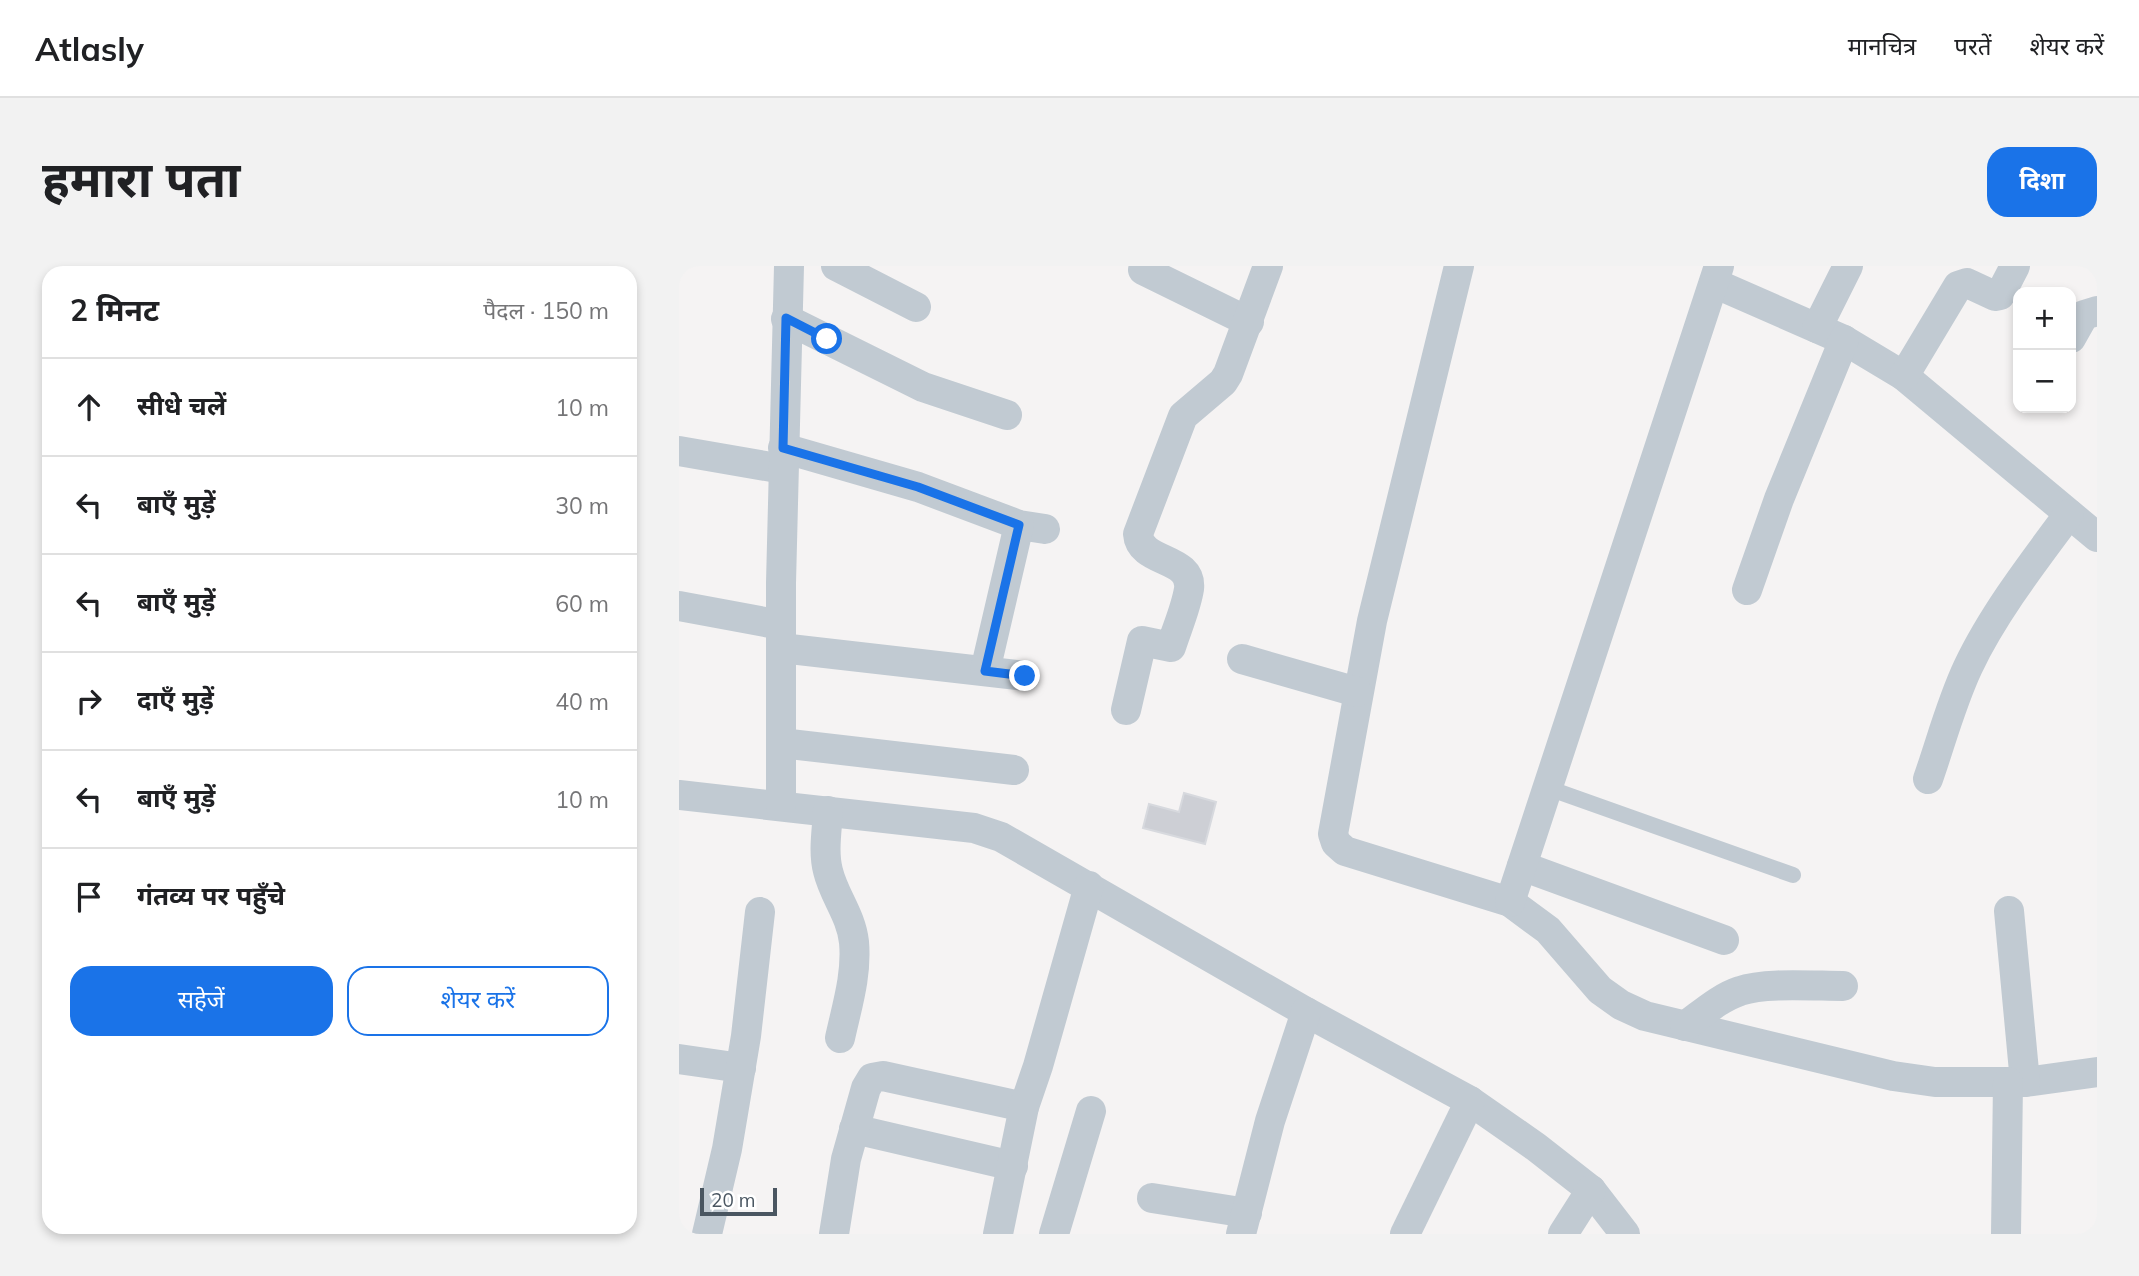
<!DOCTYPE html>
<html lang="hi">
<meta charset="utf-8">
<style>
body{margin:0;font-family:Mulish,"Noto Sans Devanagari",sans-serif;background:#f2f2f2;color:#202124}
.controls{position:absolute;right:21px;top:21px;display:grid;overflow:hidden;border-radius:14px;box-shadow:0 4px 10px #0003}
.controls button{width:63px;height:63px;display:grid;place-items:center;padding:0;border:0;border-bottom:2px solid #e0e0e0;background:#fff;color:#202124;font:35px sans-serif}
.scale{position:absolute;left:21px;bottom:18px;width:77px;box-sizing:border-box;padding-left:7px;border:4px solid #4a5661;border-top:0;font-size:19px;line-height:24px;white-space:nowrap;color:#4a5661;-webkit-text-stroke:5px #fff;paint-order:stroke}
.stop{position:absolute;width:21px;height:21px;margin:-16px;border:5px solid #1a73e8;border-radius:50%;background:#fff}
.stop.end{background:#1a73e8;border-color:#fff;box-shadow:0 2px 7px #0008}
.list{margin:0;padding:0;list-style:none}
h2{display:flex;justify-content:space-between;align-items:center;height:91px;margin:0;padding:0 28px;font-size:30px}
h2 small{font-size:23px;font-weight:400;color:#757577}
.list li{display:grid;grid-template-columns:46px 1fr auto;gap:21px;align-items:center;box-sizing:border-box;height:98px;padding:0 28px;border-top:2px solid #e0e0e0}
.list b{display:block;font-size:26px;white-space:nowrap}
.list em{font-size:23px;font-style:normal;color:#757577}
.actions{display:flex;gap:14px;padding:21px 28px}
.actions a{flex:1;padding:16px 0;border:2px solid #1a73e8;border-radius:21px;text-align:center;font-size:24px;color:#1a73e8}
.actions .main{background:#1a73e8;color:#fff}
.icon{flex:none;width:38px;height:38px;fill:none;stroke:currentColor;stroke-width:2;stroke-linecap:round;stroke-linejoin:round}
.map{position:relative;flex:none;width:1418px;height:968px;overflow:hidden;border-radius:21px}
header{display:flex;align-items:center;gap:42px;box-sizing:border-box;height:98px;padding:0 35px;background:#fff;border-bottom:2px solid #e0e0e0}
header strong{font-size:33px}
nav{display:flex;gap:38px;margin-inline-start:auto;font-size:24px}
.intro{display:flex;align-items:center;justify-content:space-between;box-sizing:border-box;height:168px;padding:0 42px}
h1{margin:0;font-size:49px}
.button{padding:18px 32px;border-radius:21px;background:#1a73e8;color:#fff;font-size:24px;font-weight:700}
main{display:flex;gap:42px;padding:0 42px}
aside{flex:1;background:#fff;border-radius:21px;box-shadow:0 4px 10px #0003}
.map>svg:first-child{display:block}
</style>
<header>
<strong>Atlasly</strong>
<nav><a>मानचित्र</a><a>परतें</a><a>शेयर करें</a></nav>
</header>
<div class="intro"><h1>हमारा पता</h1><a class="button">दिशा</a></div>
<main>
<aside>
<h2>2 मिनट<small>पैदल · 150 m</small></h2>
<ul class="list">
<li><svg class="icon" aria-label="ahead" viewBox="0 0 24 24"><path d="M12 20V5M6 11l6-6 6 6"/></svg><div><b>सीधे चलें</b></div><em>10 m</em></li>
<li><svg class="icon" aria-label="left" viewBox="0 0 24 24"><path d="M17 20v-9H6M10 6l-5 5 5 5"/></svg><div><b>बाएँ मुड़ें</b></div><em>30 m</em></li>
<li><svg class="icon" aria-label="left" viewBox="0 0 24 24"><path d="M17 20v-9H6M10 6l-5 5 5 5"/></svg><div><b>बाएँ मुड़ें</b></div><em>60 m</em></li>
<li><svg class="icon" aria-label="right" viewBox="0 0 24 24"><path d="M7 20v-9h11M14 6l5 5-5 5"/></svg><div><b>दाएँ मुड़ें</b></div><em>40 m</em></li>
<li><svg class="icon" aria-label="left" viewBox="0 0 24 24"><path d="M17 20v-9H6M10 6l-5 5 5 5"/></svg><div><b>बाएँ मुड़ें</b></div><em>10 m</em></li>
<li><svg class="icon" aria-label="arrive" viewBox="0 0 24 24"><path d="M6 21V4h12l-3 4 3 4H6"/></svg><div><b>गंतव्य पर पहुँचे</b></div></li>
</ul>
<div class="actions"><a class="main">सहेजें</a><a>शेयर करें</a></div>
</aside>
<div class="map">
<svg width="1418" height="968" viewBox="0 0 1418 968">
<rect width="100%" height="100%" fill="#f5f3f3"/>
<!-- building -->
<path fill="#cdcfd5" stroke="#d7d9de" stroke-width="2" d="M505,527l32,9 -11,42 -62,-16 6,-24 30,8z"/>
<g fill="none" stroke-linecap="round" stroke-linejoin="round">
<!-- lane -->
<path stroke="#c1cad2" stroke-width="16" d="M869,522l245,87"/>
<!-- street -->
<g stroke="#c1cad2" stroke-width="30">
<path d="M157,0l80,41"/>
<path d="M780,0l-87,355 -39,213 3,9 9,8 165,51 38,28 52,60 21,15 24,11 248,60 42,6h90l72,-10"/>
<path d="M464,4l106,52"/>
<path d="M1035,17l130,57 60,36 193,161"/>
<path d="M107,53l137,68 84,28"/>
<path d="M1138,62l31,-62"/>
<path d="M1392,72l13,-23 13,-4"/>
<path d="M1225,110l54,-90 9,-3 28,13 5,-1 15,-29"/>
<path d="M104,182l135,39 101,38 26,4"/>
<path d="M0,185l104,18"/>
<path d="M1068,324l32,-91 65,-159"/>
<path d="M0,340l102,19"/>
<path d="M102,382l244,28"/>
<path d="M563,393l115,33"/>
<path d="M306,405l34,-146"/>
<path d="M447,444l16,-69 29,6c6,-19 15,-39 18,-58 4,-33 -49,-25 -51,-55l45,-118 40,-34 5,-8 40,-108"/>
<path d="M102,477l233,27"/>
<path d="M1249,513c13,-37 23,-76 40,-112 25,-53 66,-106 101,-153"/>
<path d="M0,529l295,33 27,9 305,175 164,89 66,46 55,43 34,44"/>
<path d="M102,540v-223l8,-317"/>
<path d="M149,545c-1,19 -5,41 0,60 6,25 23,44 26,71 3,33 -7,64 -14,96"/>
<path d="M843,600l202,74"/>
<path d="M831,636l209,-636"/>
<path d="M1330,645l16,171"/>
<path d="M1006,760c17,-12 34,-28 55,-35 25,-9 75,-5 103,-5"/>
<path d="M0,793l62,9"/>
<path d="M175,863l159,37"/>
<path d="M473,932l95,15"/>
<path d="M28,968l20,-85 19,-113 14,-124"/>
<path d="M155,968l12,-75 20,-71 6,-10 11,-2 141,31"/>
<path d="M319,968l26,-127 14,-41 51,-180"/>
<path d="M375,968l37,-123"/>
<path d="M562,968l29,-113 36,-109"/>
<path d="M726,968l65,-133"/>
<path d="M884,968l28,-44"/>
<path d="M1327,968l2,-152"/>
</g>
</g>
<g fill="none" stroke-linecap="round" stroke-linejoin="round">
<!-- route -->
<path stroke="#1a73e8" stroke-width="9" d="M148,73l-41,-21 -3,130 135,39 101,38 -34,146 40,5"/>
</g>
</svg>
<div class="controls">
<button>+</button>
<button>−</button>
</div>
<div class="scale">20 m</div>
<div class="stop" style="left:148px;top:73px"></div>
<div class="stop end" style="left:346px;top:410px"></div>
</div>
</main>
